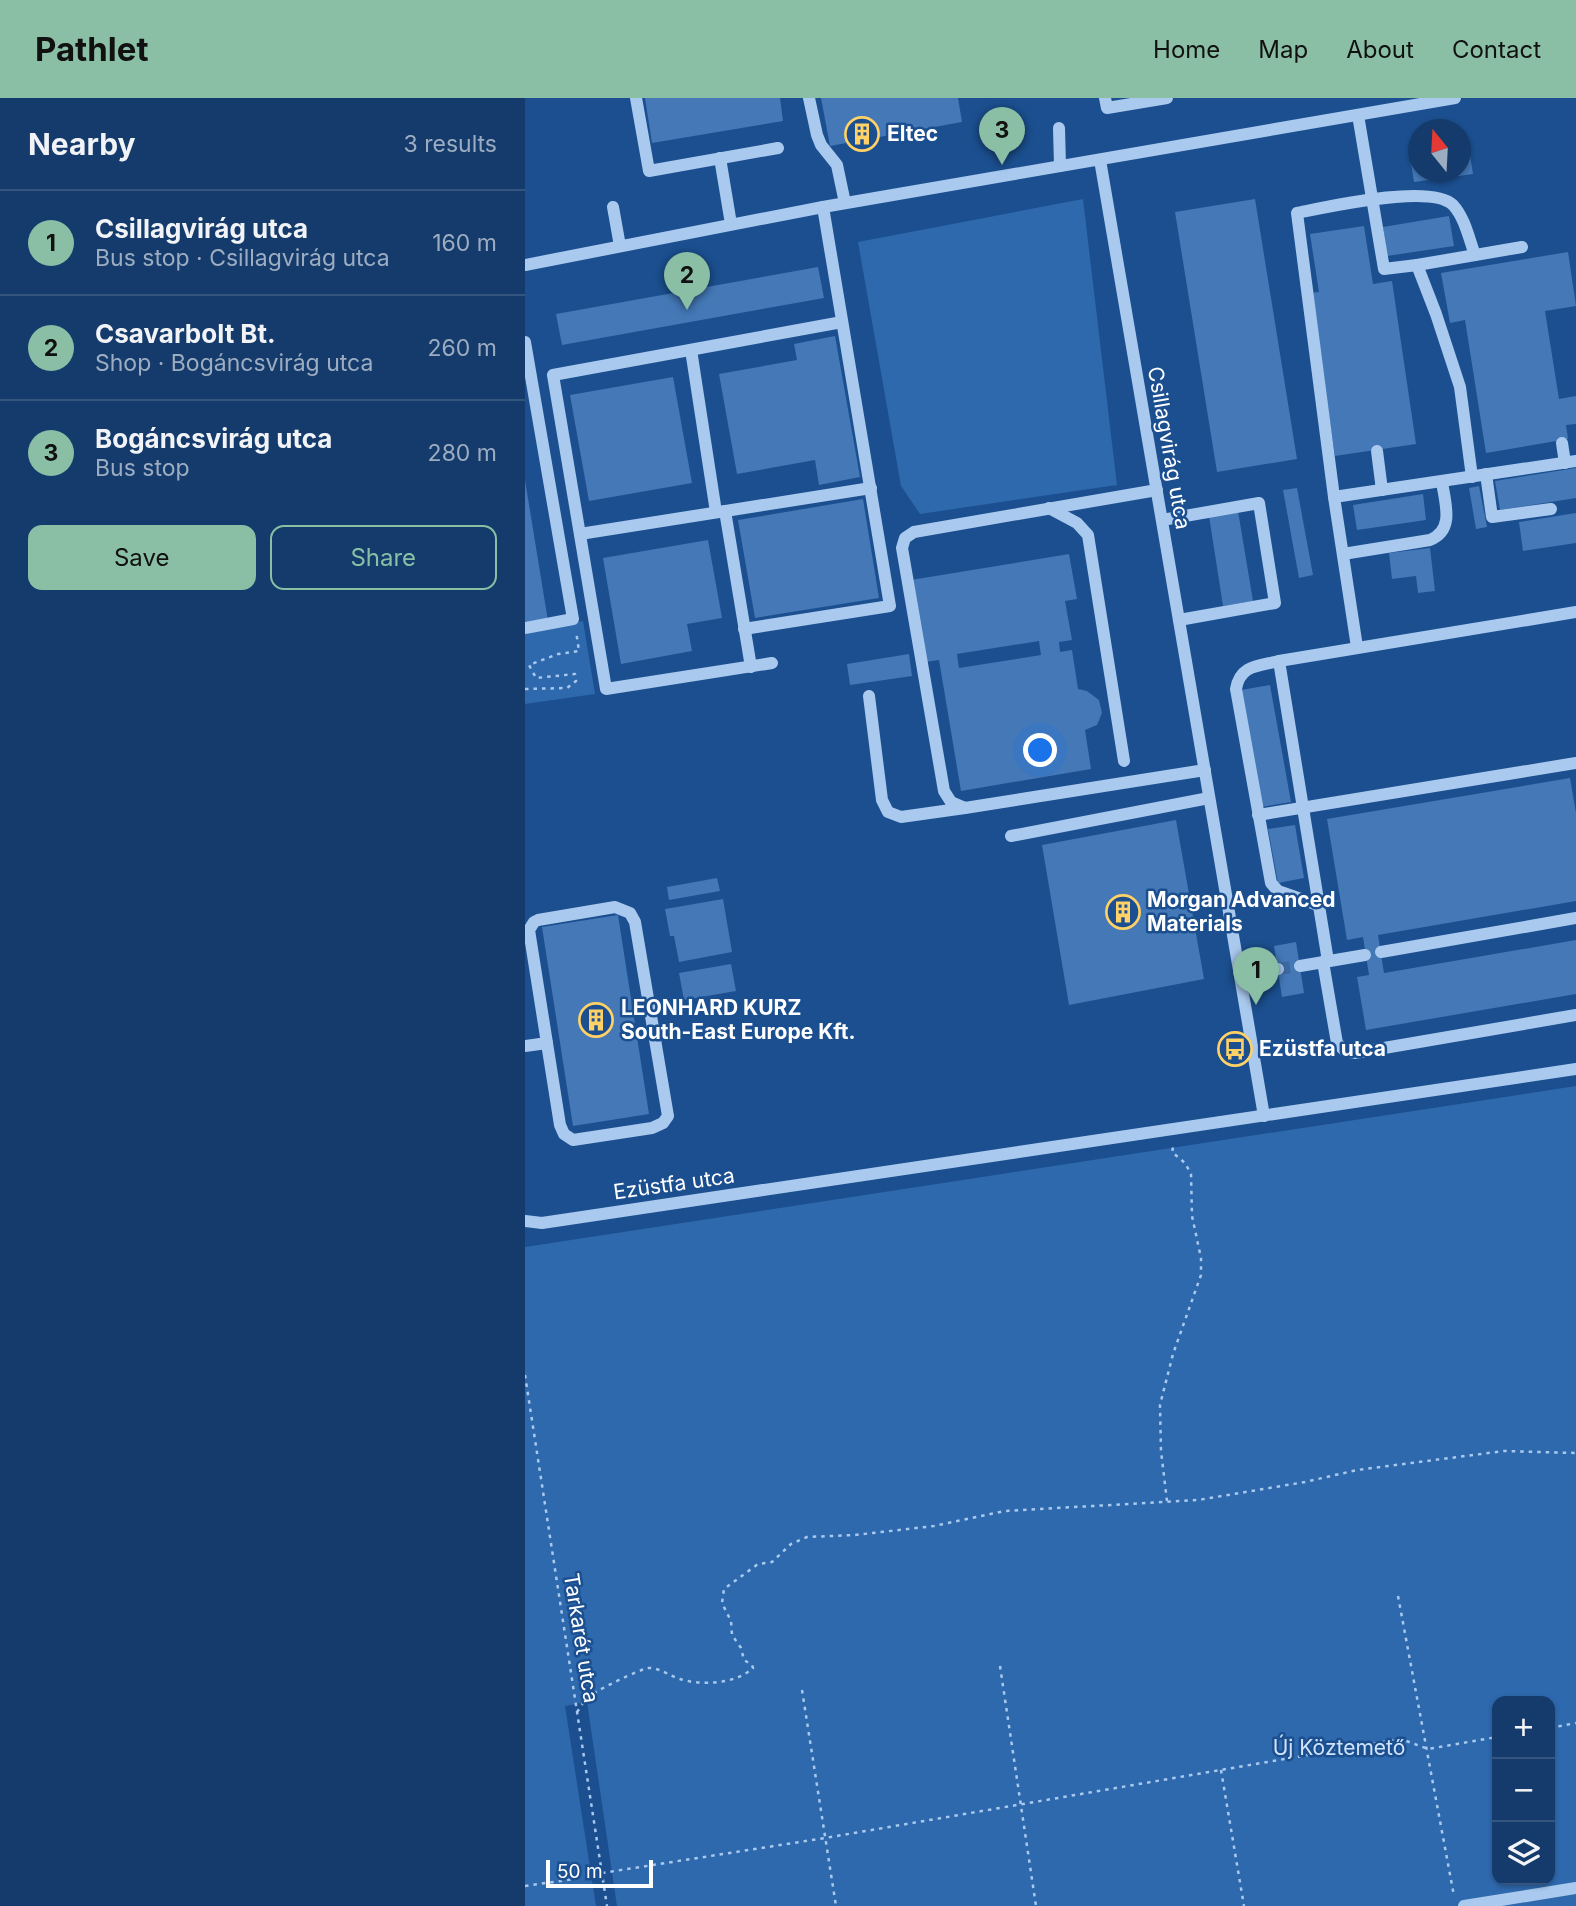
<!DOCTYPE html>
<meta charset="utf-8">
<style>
body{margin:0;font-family:Inter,sans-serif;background:#1d4271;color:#f1f3f6}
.controls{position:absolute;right:21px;bottom:21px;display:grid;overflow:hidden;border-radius:14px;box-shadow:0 2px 5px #0004}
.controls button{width:63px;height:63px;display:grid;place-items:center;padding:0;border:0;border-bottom:2px solid #33557e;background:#143b6b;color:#f1f3f6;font:35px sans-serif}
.compass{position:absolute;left:883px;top:21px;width:63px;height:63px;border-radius:50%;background:#143b6b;box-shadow:0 2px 5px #0004;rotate:342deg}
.scale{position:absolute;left:21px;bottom:18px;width:107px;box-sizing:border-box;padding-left:7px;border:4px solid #fff;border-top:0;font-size:19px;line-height:24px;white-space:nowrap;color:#fff;-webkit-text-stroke:5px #1b4f8f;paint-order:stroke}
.you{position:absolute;left:516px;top:653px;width:24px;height:24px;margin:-18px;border:5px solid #fff;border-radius:50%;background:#1a73e8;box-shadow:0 0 0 10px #1a73e833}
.badge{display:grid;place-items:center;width:46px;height:46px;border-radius:50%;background:#8abfa5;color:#111;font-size:23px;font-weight:700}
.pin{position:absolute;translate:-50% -58px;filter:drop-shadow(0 2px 4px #0008)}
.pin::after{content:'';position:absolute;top:37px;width:24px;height:21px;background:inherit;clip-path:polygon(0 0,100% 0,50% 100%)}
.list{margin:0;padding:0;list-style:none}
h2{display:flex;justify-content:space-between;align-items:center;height:91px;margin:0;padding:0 28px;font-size:30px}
h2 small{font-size:23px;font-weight:400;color:#9dadc1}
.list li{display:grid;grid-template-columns:46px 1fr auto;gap:21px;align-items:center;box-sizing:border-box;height:105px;padding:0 28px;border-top:2px solid #33557e}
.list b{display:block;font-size:26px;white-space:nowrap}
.list p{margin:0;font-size:23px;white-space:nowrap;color:#9dadc1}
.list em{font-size:23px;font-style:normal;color:#9dadc1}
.actions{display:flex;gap:14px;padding:21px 28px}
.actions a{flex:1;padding:16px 0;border:2px solid #8abfa5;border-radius:14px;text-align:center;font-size:24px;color:#8abfa5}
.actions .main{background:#8abfa5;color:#111}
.icon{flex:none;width:38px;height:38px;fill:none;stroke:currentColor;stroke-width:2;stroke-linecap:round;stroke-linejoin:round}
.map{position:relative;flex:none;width:1051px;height:1808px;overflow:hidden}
header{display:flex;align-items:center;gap:42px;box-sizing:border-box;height:98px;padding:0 35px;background:#8abfa5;color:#111}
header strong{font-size:33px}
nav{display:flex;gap:38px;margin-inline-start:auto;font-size:24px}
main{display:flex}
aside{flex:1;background:#143b6b}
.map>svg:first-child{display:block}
</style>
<header>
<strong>Pathlet</strong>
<nav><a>Home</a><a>Map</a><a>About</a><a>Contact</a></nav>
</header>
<main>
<aside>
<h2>Nearby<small>3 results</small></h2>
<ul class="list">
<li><span class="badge">1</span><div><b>Csillagvirág utca</b><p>Bus stop · Csillagvirág utca</p></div><em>160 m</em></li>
<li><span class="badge">2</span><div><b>Csavarbolt Bt.</b><p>Shop · Bogáncsvirág utca</p></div><em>260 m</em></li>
<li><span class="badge">3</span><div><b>Bogáncsvirág utca</b><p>Bus stop</p></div><em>280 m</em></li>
</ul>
<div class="actions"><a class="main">Save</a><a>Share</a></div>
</aside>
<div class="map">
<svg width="1051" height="1808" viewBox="0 0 1051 1808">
<rect width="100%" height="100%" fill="#1b4f8f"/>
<!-- green -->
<g fill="#2e69ad" fill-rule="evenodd">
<path d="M558,101l34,286 -197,29 -19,-28 -43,-244z"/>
<path d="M58,523l12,73 -70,10v-70z"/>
<path d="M1051,988v820h-959l-30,-204 -22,4 31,200h-71v-659zM972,1603h53v179h-53z"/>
</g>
<!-- building -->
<g fill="#4478b7" fill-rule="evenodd">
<path d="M120,0h135l3,23 -131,22z"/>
<path d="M296,0h137l4,24 -132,24z"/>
<path d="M943,44l5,32 -59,8 -5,-31 10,-1v22h42v-28z"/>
<path d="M730,101l42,260 -80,13 -42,-260z"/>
<path d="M924,118l5,30 -67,10 -4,-29z"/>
<path d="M839,128l9,58 19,-3 24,163 -81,12 -24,-163 8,-1 -9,-58z"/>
<path d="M1043,154l8,54 -31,5 14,88 17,-3v28l-10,1 2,14 -82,14 -21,-133 -15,3 -9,-50z"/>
<path d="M293,169l6,31 -262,47 -6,-31z"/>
<path d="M310,238l25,141 -41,8 -4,-25 -78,14 -18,-100 78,-14 -3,-16z"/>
<path d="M148,279l19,106 -103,18 -19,-106z"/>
<path d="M1051,370v30l-76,12 -5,-29z"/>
<path d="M0,382l23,141 -23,4z"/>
<path d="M954,388l8,41 -11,2 -7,-41z"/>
<path d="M772,390l16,87 -14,3 -16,-88z"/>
<path d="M898,396l3,26 -69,10 -4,-25z"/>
<path d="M338,401l16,99 -124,20 -17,-98z"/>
<path d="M713,413l15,90 -30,5 -14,-90z"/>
<path d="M1051,415v30l-53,8 -4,-29z"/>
<path d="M183,442l14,78 -35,6 5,27 -71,13 -18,-106z"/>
<path d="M905,450l5,43 -17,2 -2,-17 -24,3 -3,-26z"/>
<path d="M544,456l8,45 -12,2 7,39 -13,2 1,10 12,-2 6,39 9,2 12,9 3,13 -5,12 -12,5 6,39 -130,22 -22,-131 -14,2 -14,-82zM514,543l2,14 -82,13 -2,-14z"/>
<path d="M384,556l3,22 -62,9 -3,-21z"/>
<path d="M745,587l21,117 -30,5 -20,-117z"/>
<path d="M1045,680l6,35v88l-198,34 6,38 192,-33v54l-210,36 -9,-53 12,-2 -6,-38 -16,3 -20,-121z"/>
<path d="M651,722l28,159 -135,26 -27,-160z"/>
<path d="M770,727l9,53 -26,5 -10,-54z"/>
<path d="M192,780l3,13 -51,9 -2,-13z"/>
<path d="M198,801l9,53 -53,10 -5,-26h-4l-5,-27z"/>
<path d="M93,817l31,199 -76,12 -31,-199z"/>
<path d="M771,844l8,51 -22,4 -8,-51z"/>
<path d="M206,866l5,27 -52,9 -5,-27z"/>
</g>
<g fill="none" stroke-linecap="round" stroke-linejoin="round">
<!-- minor-tunnel -->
<path stroke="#3d69a0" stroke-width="12" stroke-dasharray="12 6" stroke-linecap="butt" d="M753,871l22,-3"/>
<!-- path -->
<g stroke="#a9c9ee" stroke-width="2.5" stroke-dasharray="3.5 5" stroke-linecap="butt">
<path d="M0,591l42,-1 9,-7 -1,-7 -39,4 -7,-13 29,-11 21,-3 -3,-20"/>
<path d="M0,1277l82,531"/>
<path d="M642,1403l-6,-50 -1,-46 13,-51 28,-79v-17l-9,-42 -1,-42 -6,-11 -13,-11 2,-9"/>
<path d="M873,1498l56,300"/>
<path d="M475,1568l36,240"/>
<path d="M277,1592l34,216"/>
<path d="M52,1614c3,-4 6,-9 9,-13 6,-7 56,-31 63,-31 12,0 20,8 31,11 21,7 56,5 73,-11l-1,-3 -8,-5 -3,-12 -9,-13 -1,-14 -9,-18 2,-14 34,-25 14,-2 19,-18 16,-7 48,-2 79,-9 71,-15 193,-11 107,-18 52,-12 147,-19 72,2"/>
<path d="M1025,1630l26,-5"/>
<path d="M696,1672l23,136"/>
<path d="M77,1775l223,-35 576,-99 27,10 69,-12"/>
<path d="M0,1788l49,-7"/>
</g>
<!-- minor -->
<g stroke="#a9c9ee" stroke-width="12">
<path d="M111,0l13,73 129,-23"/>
<path d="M284,0l8,37 4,10 16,20 8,38"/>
<path d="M580,0l2,10 60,-10"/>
<path d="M833,17l26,154 33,-4 19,49 24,73 12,90"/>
<path d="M534,30l1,38"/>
<path d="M195,60l11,66"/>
<path d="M575,62l164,956"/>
<path d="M88,109l7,39"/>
<path d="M0,167l298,-58 632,-109"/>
<path d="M892,167l105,-18"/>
<path d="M0,244l48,277 -48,9"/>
<path d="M166,252l25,162"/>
<path d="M1037,345l3,20"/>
<path d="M852,353l5,39"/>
<path d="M961,376l6,43 59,-8"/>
<path d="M632,392l-243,42 -9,6 -3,10 42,243 7,11 14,6 240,-38"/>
<path d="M809,399l242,-36"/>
<path d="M524,410l28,15 11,12 36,226"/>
<path d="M200,413l26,156"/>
<path d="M637,422l97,-17 16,100 -96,17"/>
<path d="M55,436l291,-46"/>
<path d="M818,456l87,-14c25,-10 15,-37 12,-58"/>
<path d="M219,531l146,-23 -67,-399"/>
<path d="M832,549l-23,-150 -37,-284c30,-6 134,-30 156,-8 12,13 16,34 22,50"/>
<path d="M754,563c-21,5 -39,4 -43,28l35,194 7,8 40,14"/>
<path d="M247,565l-166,26 -53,-314 289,-53"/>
<path d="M344,598l13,104 6,12 13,5 64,-9"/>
<path d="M733,717l318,-52"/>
<path d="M486,738l198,-38"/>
<path d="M90,809l15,6 5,9 33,194 -5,7 -11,5 -79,12 -9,-6 -4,-9 -31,-195 5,-8 4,-2z"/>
<path d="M856,854l195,-34"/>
<path d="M803,863l-49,-300 297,-49"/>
<path d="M798,864l14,81 8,8 10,2 221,-38"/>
<path d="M775,868l65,-11"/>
<path d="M715,878l38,-7"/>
<path d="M0,948l22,-3"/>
<path d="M0,1123l17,2 1034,-154"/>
<path d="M939,1808l112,-18"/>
</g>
</g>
<!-- icons -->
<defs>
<g id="building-ring" transform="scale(1.75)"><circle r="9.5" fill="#1b4f8f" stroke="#ffd166" stroke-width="1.5"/><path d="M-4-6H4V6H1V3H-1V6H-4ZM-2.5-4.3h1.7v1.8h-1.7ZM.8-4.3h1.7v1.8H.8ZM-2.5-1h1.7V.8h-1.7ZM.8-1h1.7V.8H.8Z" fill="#ffd166"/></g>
<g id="bus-ring" transform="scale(1.75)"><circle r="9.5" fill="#1b4f8f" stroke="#ffd166" stroke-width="1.5"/><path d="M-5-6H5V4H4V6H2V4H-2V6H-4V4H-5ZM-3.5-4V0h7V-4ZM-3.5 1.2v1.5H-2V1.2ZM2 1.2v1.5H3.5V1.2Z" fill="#ffd166"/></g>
</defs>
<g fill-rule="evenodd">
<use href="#building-ring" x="337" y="36"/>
<use href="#building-ring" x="598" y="814"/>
<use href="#building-ring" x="71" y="922"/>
<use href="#bus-ring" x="710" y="951"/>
</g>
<g text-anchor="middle" stroke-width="5" stroke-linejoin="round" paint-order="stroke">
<!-- poi labels -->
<g font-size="21" font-weight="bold" fill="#fff" stroke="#1b4f8f" text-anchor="start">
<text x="362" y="43">Eltec</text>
<text x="622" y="809">Morgan Advanced<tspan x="622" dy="24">Materials</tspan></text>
<text x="96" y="917">LEONHARD KURZ<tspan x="96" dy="24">South-East Europe Kft.</tspan></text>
<text x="734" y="958">Ezüstfa utca</text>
</g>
<!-- street labels -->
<g font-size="21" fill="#fff" stroke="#1b4f8f">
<text transform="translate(644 350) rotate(80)" y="7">Csillagvirág utca</text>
<text transform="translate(149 1086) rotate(-8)" y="7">Ezüstfa utca</text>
<text transform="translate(56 1540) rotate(81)" y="7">Tarkarét utca</text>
</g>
<!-- park labels -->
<g font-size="21" fill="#cfe3fa" stroke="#1b4f8f">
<text x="814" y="1657">Új Köztemető</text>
</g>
</g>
</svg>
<div class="controls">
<button>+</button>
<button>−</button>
<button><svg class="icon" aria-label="layers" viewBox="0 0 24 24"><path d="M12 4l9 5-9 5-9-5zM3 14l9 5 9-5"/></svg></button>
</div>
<svg class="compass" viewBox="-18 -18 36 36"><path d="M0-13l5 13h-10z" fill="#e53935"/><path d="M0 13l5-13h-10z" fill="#9dadc1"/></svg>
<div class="scale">50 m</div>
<div class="you"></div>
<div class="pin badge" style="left:731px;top:907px">1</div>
<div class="pin badge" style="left:162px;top:212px">2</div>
<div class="pin badge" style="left:477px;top:67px">3</div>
</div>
</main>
